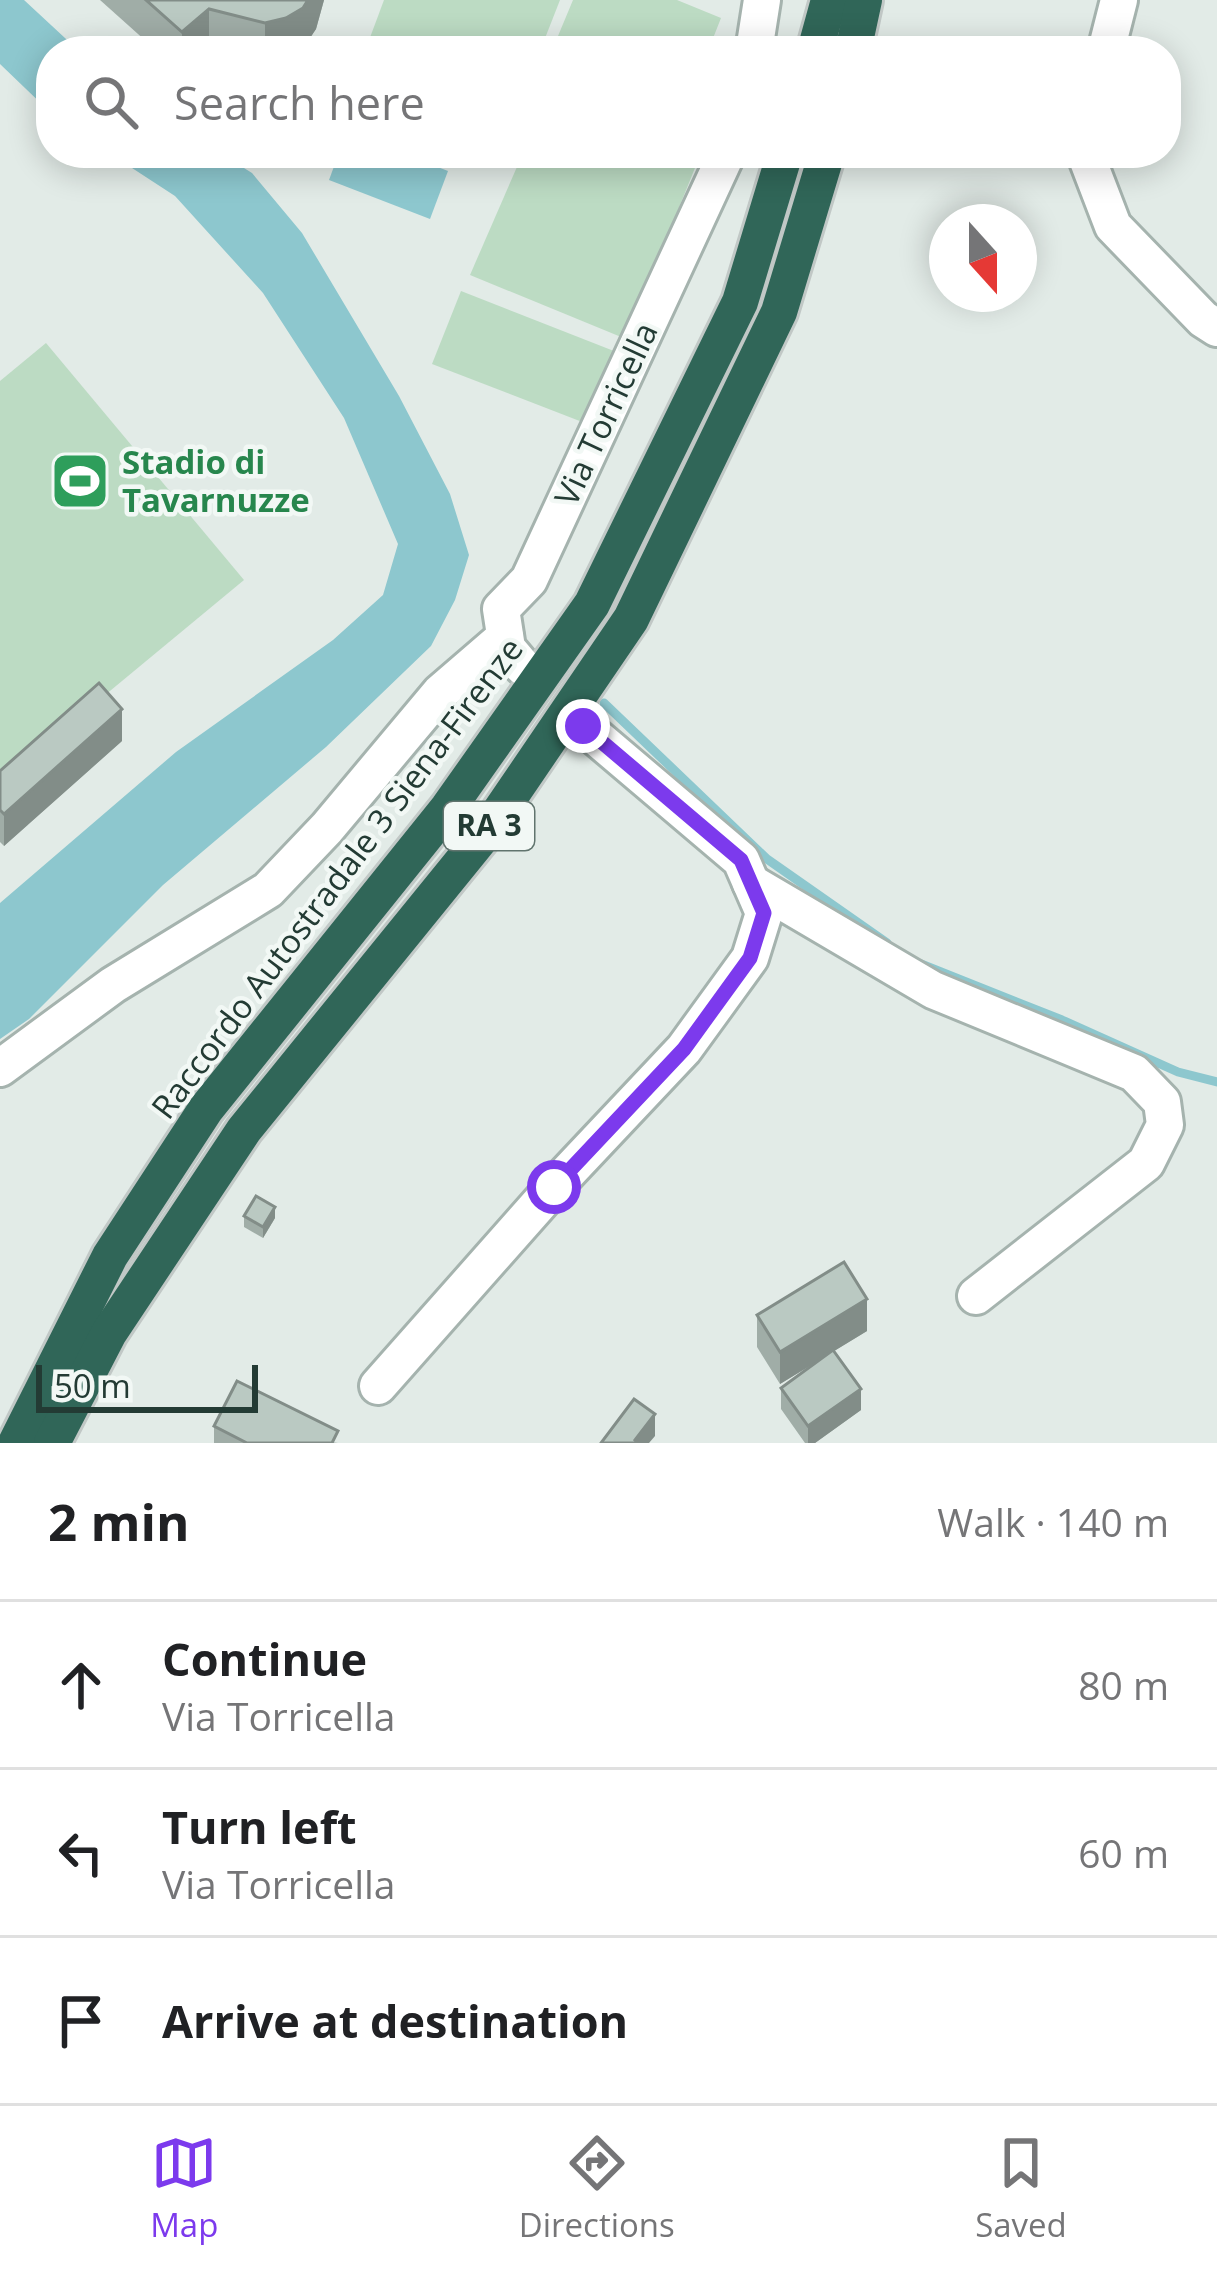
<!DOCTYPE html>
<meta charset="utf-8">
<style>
body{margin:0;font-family:"Open Sans",sans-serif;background:#f6f6f6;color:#202124}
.compass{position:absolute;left:929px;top:204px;width:108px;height:108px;border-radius:50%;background:#fff;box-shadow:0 6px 30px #0003;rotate:159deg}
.scale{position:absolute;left:36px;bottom:30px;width:222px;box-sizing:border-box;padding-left:12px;border:6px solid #233b34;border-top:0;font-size:33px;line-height:42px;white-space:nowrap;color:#233b34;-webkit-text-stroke:9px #f2f8f5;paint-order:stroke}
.stop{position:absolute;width:36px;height:36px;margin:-27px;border:9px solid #7c3aed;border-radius:50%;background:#fff}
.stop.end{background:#7c3aed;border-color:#fff;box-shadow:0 3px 12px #0008}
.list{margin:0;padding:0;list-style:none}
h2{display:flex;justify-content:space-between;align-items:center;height:156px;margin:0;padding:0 48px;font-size:51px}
h2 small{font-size:39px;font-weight:400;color:#757577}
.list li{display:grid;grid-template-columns:78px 1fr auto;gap:36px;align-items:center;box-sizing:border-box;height:168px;padding:0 48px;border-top:3px solid #e0e0e0}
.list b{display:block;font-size:45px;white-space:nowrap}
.list p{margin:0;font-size:39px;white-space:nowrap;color:#757577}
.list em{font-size:39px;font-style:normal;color:#757577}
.icon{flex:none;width:66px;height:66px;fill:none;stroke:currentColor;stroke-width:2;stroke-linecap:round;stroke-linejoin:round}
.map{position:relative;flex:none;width:1217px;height:1443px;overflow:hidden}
.search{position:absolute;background:#fff;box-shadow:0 6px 30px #0003;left:36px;right:36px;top:36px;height:132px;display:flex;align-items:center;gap:30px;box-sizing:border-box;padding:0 42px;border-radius:48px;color:#757577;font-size:45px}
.sheet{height:660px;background:#fff}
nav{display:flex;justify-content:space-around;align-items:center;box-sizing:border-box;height:168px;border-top:3px solid #e0e0e0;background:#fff;font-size:33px;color:#757577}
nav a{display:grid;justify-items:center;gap:6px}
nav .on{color:#7c3aed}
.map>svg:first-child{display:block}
</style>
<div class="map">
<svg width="1217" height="1443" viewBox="0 0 1217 1443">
<rect width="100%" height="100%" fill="#e2ebe7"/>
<!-- green -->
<g fill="#bcdbc3">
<path d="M384,0h176l-20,51h-175z"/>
<path d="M573,0h104l44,18 -13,33h-143l3,-11 -10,-4z"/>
<path d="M523,153h178l-75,186 -156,-64z"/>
<path d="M461,291l158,62 -29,72 -158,-61z"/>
<path d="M46,343l198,237 -244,202v-401z"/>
</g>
<!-- water -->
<g fill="#8dc7ce">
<path d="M0,0h24l55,51h-28v62l-51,-49z"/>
<path d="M109,153h111l32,20 50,60 97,163 51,98 19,61 -14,45 -24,46 -105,101 -163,138 -134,134 -29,20v-136l176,-151 157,-112 50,-45 15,-51 -54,-126 -81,-125 -88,-97z"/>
<path d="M339,153h63l46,18 -18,48 -101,-39z"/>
</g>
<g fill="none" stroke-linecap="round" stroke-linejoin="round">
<!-- stream -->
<g stroke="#8dc7ce" stroke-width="9">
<path d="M604,703l163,156 120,84"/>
<path d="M921,964l141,56 116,52 39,10"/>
</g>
<!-- minor casing -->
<g stroke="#a5b3ae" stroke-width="42">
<g id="minor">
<path d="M754,51l8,-51"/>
<path d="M1106,51l13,-51"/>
<path d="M1085,153l28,73 90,93 14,9"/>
<path d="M523,667l-16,-19 -6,-39 28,-29 198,-427"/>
<path d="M751,883l182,107 201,83 28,29 3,23 -19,38 -170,133"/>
<path d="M0,1068l113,-83 155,-95 59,-62 113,-135 65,-56"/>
<path d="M378,1386l176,-199 130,-138 66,-91 14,-45 -23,-53 -158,-134"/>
</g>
</g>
<!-- highway casing -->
<g stroke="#c1c8c6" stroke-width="42">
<g id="highway">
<path d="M815,51l14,-51"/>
<path d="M853,51l11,-51"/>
<path d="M16,1443l94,-187 96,-147 242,-301 144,-204 148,-302 45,-149"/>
<path d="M52,1443l57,-110 135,-203 242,-298 145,-213 148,-307 48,-159"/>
</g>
</g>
<!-- minor -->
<use href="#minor" stroke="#fff" stroke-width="36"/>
<!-- highway -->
<use href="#highway" stroke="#306658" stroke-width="36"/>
</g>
<!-- wall -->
<g fill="#a0ada7">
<path d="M100,0h224l-8,29 -16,22h-143z"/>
<path d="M122,741l-118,105 -4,-4v-71z"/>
<path d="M244,1216l31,2 -12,20 -19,-11z"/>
<path d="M757,1315l110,16 -33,20 27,59 -46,33h-10l-24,-34v-21l37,-27 -38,23 -23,-37z"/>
<path d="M214,1426l124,17h-124z"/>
</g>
<!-- shaded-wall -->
<g fill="#828d88">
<path d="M308,0h16l-8,29 -13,20 -3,2h-35v-28z"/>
<path d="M209,9v42h-27v-19z"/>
<path d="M122,709v32l-118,105v-32z"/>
<path d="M275,1207v11l-12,20v-11z"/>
<path d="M867,1299v32l-87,53v-32z"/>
<path d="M861,1389v21l-46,33h-7v-17z"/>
<path d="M655,1414v22l-6,7h-14v-3z"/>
</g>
<!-- building -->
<g fill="#bac9c2" stroke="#828d88" stroke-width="3">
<path d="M146,0h162l-5,8 -17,10 -21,5 -56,-14 -27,23z"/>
<path d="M99,683l23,26 -118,105 -4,-4v-39z"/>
<path d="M256,1196l19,11 -12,20 -19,-11z"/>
<path d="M844,1262l23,37 -87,53 -23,-37z"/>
<path d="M833,1350l28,39 -53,37 -27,-38z"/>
<path d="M237,1381l101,50 -6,12h-85l-33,-17z"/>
<path d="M634,1399l21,15 -20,26 4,3h-38z"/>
</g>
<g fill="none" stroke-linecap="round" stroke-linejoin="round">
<!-- route -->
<path stroke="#7c3aed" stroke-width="15" d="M554,1187l130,-138 66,-91 14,-45 -23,-53 -158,-134"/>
</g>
<!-- icons -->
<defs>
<g id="stadium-square" transform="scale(3)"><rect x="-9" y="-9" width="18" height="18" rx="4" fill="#2e9e5b" stroke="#f2f8f5"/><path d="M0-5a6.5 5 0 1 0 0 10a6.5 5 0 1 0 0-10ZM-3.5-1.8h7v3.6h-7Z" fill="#fff"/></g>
</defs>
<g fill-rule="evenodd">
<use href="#stadium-square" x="80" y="481"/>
</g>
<g text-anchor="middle" stroke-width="9" stroke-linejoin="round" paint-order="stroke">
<!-- shield labels -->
<rect fill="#f2f8f5" stroke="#61746e" stroke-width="3" x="444" y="802" width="90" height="48" rx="9"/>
<g font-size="30" font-weight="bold" fill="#233b34">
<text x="489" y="836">RA 3</text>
</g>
<!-- street labels -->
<g font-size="33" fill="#233b34" stroke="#f2f8f5">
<text transform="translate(606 414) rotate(-65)" y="12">Via Torricella</text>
<text transform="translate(337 878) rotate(-53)" y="12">Raccordo Autostradale 3 Siena-Firenze</text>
</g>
<!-- leisure labels -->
<g font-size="33" font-weight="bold" fill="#27864d" stroke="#f2f8f5" text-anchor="start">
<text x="122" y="474">Stadio di<tspan x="122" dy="38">Tavarnuzze</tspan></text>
</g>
</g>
</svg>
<svg class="compass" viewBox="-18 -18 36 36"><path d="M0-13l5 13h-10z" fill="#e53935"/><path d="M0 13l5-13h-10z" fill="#757577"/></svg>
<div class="scale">50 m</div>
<div class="stop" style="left:554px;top:1187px"></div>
<div class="stop end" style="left:583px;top:726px"></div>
<div class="search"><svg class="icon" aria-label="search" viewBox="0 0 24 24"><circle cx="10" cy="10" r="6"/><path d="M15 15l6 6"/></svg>Search here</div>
</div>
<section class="sheet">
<h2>2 min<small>Walk · 140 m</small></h2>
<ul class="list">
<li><svg class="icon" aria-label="ahead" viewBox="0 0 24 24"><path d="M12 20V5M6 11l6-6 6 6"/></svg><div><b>Continue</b><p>Via Torricella</p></div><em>80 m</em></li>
<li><svg class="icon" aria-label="left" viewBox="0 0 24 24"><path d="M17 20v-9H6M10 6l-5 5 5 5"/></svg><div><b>Turn left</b><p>Via Torricella</p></div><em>60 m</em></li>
<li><svg class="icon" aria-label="arrive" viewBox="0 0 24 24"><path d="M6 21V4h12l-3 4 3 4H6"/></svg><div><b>Arrive at destination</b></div></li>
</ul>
</section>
<nav>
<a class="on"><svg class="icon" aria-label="map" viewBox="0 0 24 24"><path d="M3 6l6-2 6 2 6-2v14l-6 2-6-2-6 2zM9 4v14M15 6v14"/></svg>Map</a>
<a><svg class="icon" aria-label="directions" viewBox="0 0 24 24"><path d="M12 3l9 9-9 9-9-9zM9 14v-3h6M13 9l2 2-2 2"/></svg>Directions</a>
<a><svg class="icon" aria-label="saved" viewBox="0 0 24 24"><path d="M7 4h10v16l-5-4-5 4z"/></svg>Saved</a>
</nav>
